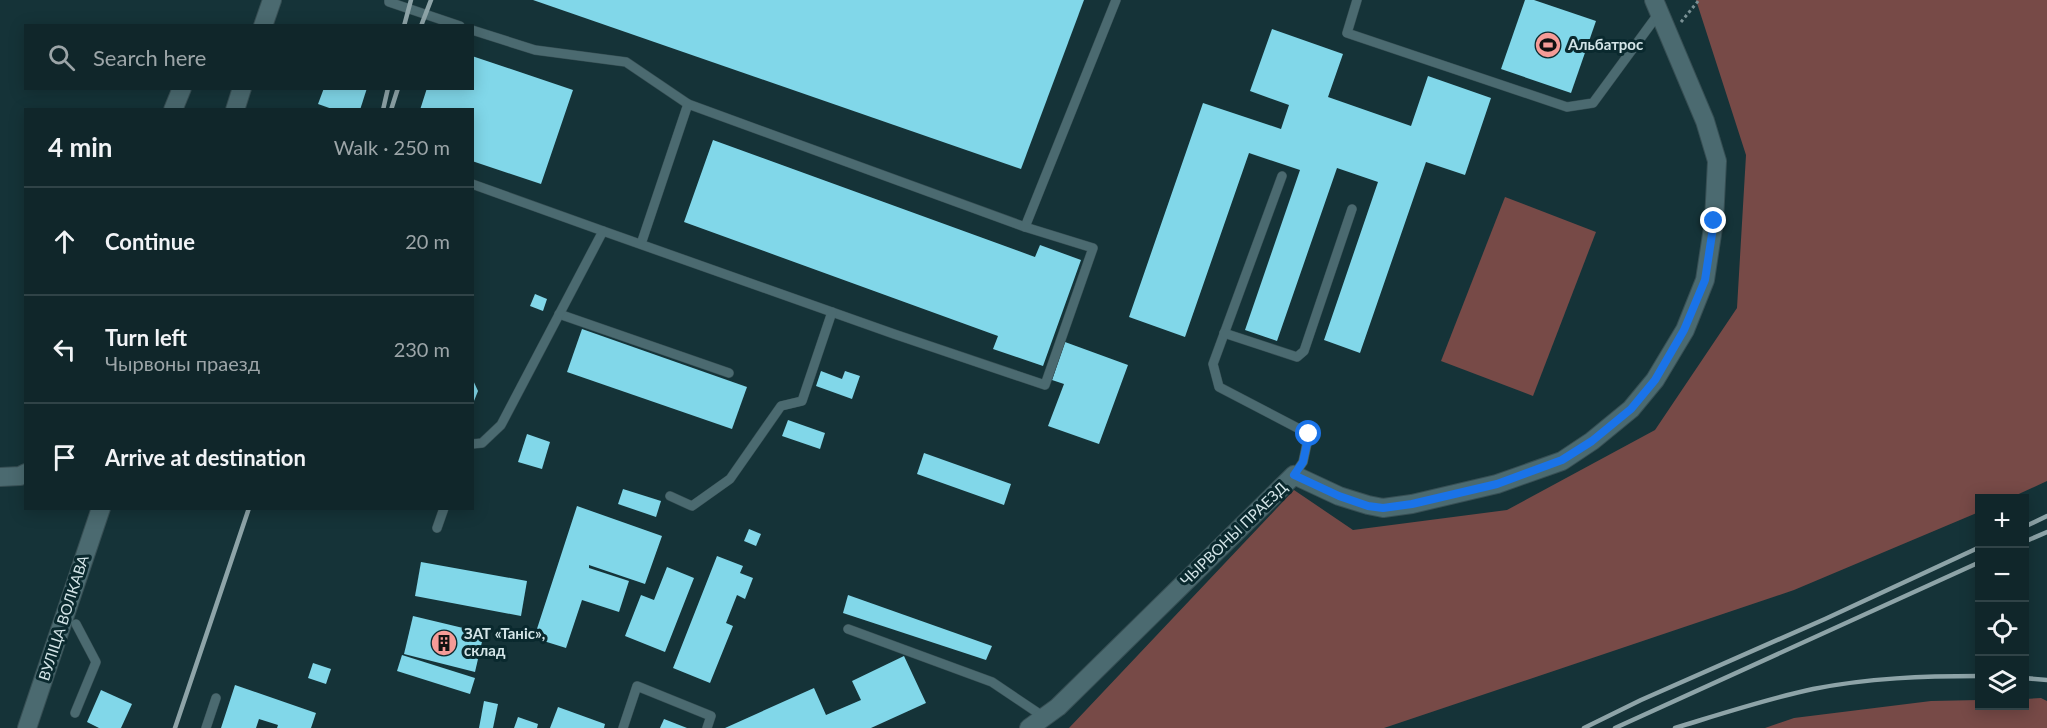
<!DOCTYPE html>
<meta charset="utf-8">
<style>
body{margin:0;font-family:Lato,sans-serif;background:#1e3236;color:#f1f3f6}
.controls{position:absolute;right:18px;bottom:18px;display:grid;overflow:hidden;border-radius:0px;box-shadow:0 3px 15px #0003}
.controls button{width:54px;height:54px;display:grid;place-items:center;padding:0;border:0;border-bottom:2px solid #304347;background:#10262a;color:#f1f3f6;font:30px sans-serif}
.stop{position:absolute;width:18px;height:18px;margin:-14px;border:4px solid #1a73e8;border-radius:50%;background:#fff}
.stop.end{background:#1a73e8;border-color:#fff;box-shadow:0 2px 6px #0008}
.list{margin:0;padding:0;list-style:none}
h2{display:flex;justify-content:space-between;align-items:center;height:78px;margin:0;padding:0 24px;font-size:26px}
h2 small{font-size:20px;font-weight:400;color:#9ca5a8}
.list li{display:grid;grid-template-columns:39px 1fr auto;gap:18px;align-items:center;box-sizing:border-box;height:108px;padding:0 24px;border-top:2px solid #304347}
.list b{display:block;font-size:22px;white-space:nowrap}
.list p{margin:0;font-size:20px;white-space:nowrap;color:#9ca5a8}
.list em{font-size:20px;font-style:normal;color:#9ca5a8}
.icon{flex:none;width:33px;height:33px;fill:none;stroke:currentColor;stroke-width:2;stroke-linecap:round;stroke-linejoin:round}
.map{position:relative;flex:none;width:2047px;height:728px;overflow:hidden}
.search{position:absolute;background:#10262a;box-shadow:0 3px 15px #0003;left:24px;top:24px;width:450px;height:66px;display:flex;align-items:center;gap:15px;box-sizing:border-box;padding:0 21px;border-radius:0px;color:#9ca5a8;font-size:22px}
.panel{position:absolute;background:#10262a;box-shadow:0 3px 15px #0003;left:24px;top:108px;width:450px;height:402px;border-radius:0px}
.map>svg:first-child{display:block}
</style>
<div class="map">
<svg width="2047" height="728" viewBox="0 0 2047 728">
<rect width="100%" height="100%" fill="#153338"/>
<!-- green -->
<g fill="#774a47">
<path d="M1696,0h351v481l-37,17h-30l-1,14 -185,78 -410,138h-315l225,-238 59,40 154,-20 148,-80 82,-122 9,-153z"/>
<path d="M1505,197l91,35 -63,164 -92,-35z"/>
<path d="M2041,698l6,3v27h-282l29,-10 137,-17 48,-1 1,6h44l1,-7z"/>
</g>
<!-- building -->
<g fill="#81d7e9">
<path d="M533,0h551l-63,169z"/>
<path d="M1525,0h9l62,21 -25,72 -70,-24z"/>
<path d="M1272,29l71,25 -15,43 83,29 17,-50 63,22 -26,77 -39,-13 -66,191 -36,-13 54,-158 -41,-14 -60,173 -32,-11 55,-160 -51,-17 -64,184 -56,-20 74,-214 78,26 8,-24 -39,-14z"/>
<path d="M472,56l101,34 -32,94 -69,-23v-51h-52l7,-22h45z"/>
<path d="M324,88h43l-7,22h-25l-17,-6z"/>
<path d="M713,140l322,117 5,-12 41,15 -38,106 -50,-17 5,-13 -314,-114z"/>
<path d="M535,294l12,5 -4,12 -13,-5z"/>
<path d="M582,329l165,58 -15,42 -165,-57z"/>
<path d="M1065,342l63,23 -29,79 -51,-18 16,-42 -12,-4z"/>
<path d="M821,371l21,8 3,-8 15,5 -8,23 -36,-13z"/>
<path d="M472,378l6,13 -6,15z"/>
<path d="M788,420l37,13 -5,16 -38,-13z"/>
<path d="M527,434l23,8 -8,27 -24,-7z"/>
<path d="M924,453l87,31 -7,21 -87,-31z"/>
<path d="M623,489l38,12 -5,16 -38,-13z"/>
<path d="M577,506l85,30 -17,48 -56,-19v3l40,13 -10,31 -37,-12 -16,48 -32,-10z"/>
<path d="M749,529l12,5 -5,12 -12,-5z"/>
<path d="M717,556l26,10 -3,7 13,5 -8,21 -8,-4 -11,28 7,3 -23,57 -37,-15z"/>
<path d="M421,562l106,19 -6,35 -106,-20z"/>
<path d="M667,567l27,11 -29,74 -40,-16 16,-41 13,5z"/>
<path d="M848,595l144,51 -6,14 -143,-47z"/>
<path d="M413,616l71,17 -9,39 -71,-18z"/>
<path d="M402,655l73,23 -5,16 -73,-23z"/>
<path d="M904,656l22,47 -55,25h-146l89,-40 12,27 35,-15 -9,-19z"/>
<path d="M313,663l18,6 -5,15 -18,-6z"/>
<path d="M235,685l81,28 -5,15h-34l1,-3 -19,-6 -3,9h-35z"/>
<path d="M101,690l31,14 -11,24h-22l-12,-6z"/>
<path d="M484,701l14,3 -5,24h-14z"/>
<path d="M558,707l47,17 -1,4h-54z"/>
<path d="M518,717l20,7 -1,4h-23z"/>
<path d="M664,719l23,9h-27z"/>
</g>
<g fill="none" stroke-linecap="round" stroke-linejoin="round">
<!-- lane casing -->
<g stroke="#374f54" stroke-width="10">
<g id="lane">
<path d="M389,0v2l71,24"/>
<path d="M1357,0l-10,33 220,74 26,-4 66,-90"/>
<path d="M472,30l63,20 91,12 62,42"/>
<path d="M1282,176l-69,188 6,23 90,47 -6,28 -9,13"/>
<path d="M472,184l131,47"/>
<path d="M641,244l47,-140 337,123"/>
<path d="M559,314l170,59"/>
<path d="M1224,333l73,24 7,-6 48,-142"/>
<path d="M472,444l10,-1 19,-18 102,-194 291,103 151,51 48,-137 -68,-21 91,-227"/>
<path d="M670,496l22,10 38,-27 51,-73 21,-5 30,-89"/>
<path d="M437,528l7,-20"/>
<path d="M848,629l144,53 52,35"/>
<path d="M75,713l21,-51 -20,-38"/>
<path d="M206,728l10,-30"/>
<path d="M623,728l14,-42 74,30 -4,12"/>
</g>
</g>
<!-- street casing -->
<g stroke="#374f54" stroke-width="20">
<g id="street">
<path d="M263,26l9,-26"/>
<path d="M173,110l9,-22"/>
<path d="M235,110l7,-22"/>
<path d="M0,477l20,-1 6,-3"/>
<path d="M27,728l74,-220"/>
<path d="M1029,728l29,-21 236,-232 45,21 29,9 15,3 29,-4 85,-20 65,-23 30,-20 39,-32 24,-29 30,-50 20,-50 9,-59 3,-60 -12,-40 -51,-121"/>
</g>
</g>
<!-- path -->
<path stroke="#7a9195" stroke-width="3" stroke-dasharray="3 3" stroke-linecap="butt" d="M1681,22l18,-22"/>
<!-- lane -->
<use href="#lane" stroke="#4b6a70" stroke-width="9"/>
<!-- street -->
<use href="#street" stroke="#4b6a70" stroke-width="18"/>
<!-- rail -->
<g stroke="#8ea4a8" stroke-width="4.5">
<path d="M404,26l7,-26"/>
<path d="M421,26l10,-26"/>
<path d="M383,110l5,-22"/>
<path d="M391,110l7,-22"/>
<path d="M2024,527l23,-11"/>
<path d="M2024,542l23,-10"/>
<path d="M2024,678l23,2"/>
<path d="M175,728l74,-220"/>
<path d="M1584,728l57,-28 184,-81 155,-72"/>
<path d="M1615,728l365,-166"/>
<path d="M1675,728c46,-14 91,-29 138,-39 55,-11 111,-13 167,-13"/>
</g>
</g>
<g fill="none" stroke-linecap="round" stroke-linejoin="round">
<!-- route -->
<path stroke="#1a73e8" stroke-width="8" d="M1309,434l-6,28 -9,13 45,21 29,10 15,2 29,-4 85,-20 65,-24 30,-19 39,-32 24,-29 29,-50 21,-50 9,-59"/>
</g>
<!-- icons -->
<defs>
<g id="stadium-disc" transform="scale(1.35)"><circle r="9.5" fill="#f59b97" stroke="#0a292e"/><path d="M0-5a6.5 5 0 1 0 0 10a6.5 5 0 1 0 0-10ZM-3.5-1.8h7v3.6h-7Z" fill="#111"/></g>
<g id="building-disc" transform="scale(1.35)"><circle r="9.5" fill="#f59b97" stroke="#0a292e"/><path d="M-4-6H4V6H1V3H-1V6H-4ZM-2.5-4.3h1.7v1.8h-1.7ZM.8-4.3h1.7v1.8H.8ZM-2.5-1h1.7V.8h-1.7ZM.8-1h1.7V.8H.8Z" fill="#111"/></g>
</defs>
<g fill-rule="evenodd">
<use href="#stadium-disc" x="1548" y="45"/>
<use href="#building-disc" x="444" y="643"/>
</g>
<g text-anchor="middle" stroke-width="6" stroke-linejoin="round" paint-order="stroke">
<!-- poi labels -->
<g font-size="15" font-weight="bold" fill="#d4e5e8" stroke="#0a292e" text-anchor="start">
<text x="1568" y="50">Альбатрос</text>
<text x="464" y="639">ЗАТ «Таніс»,<tspan x="464" dy="17">склад</tspan></text>
</g>
<!-- street labels -->
<g font-size="15" fill="#d4e5e8" stroke="#0a292e">
<text transform="translate(1234 534) rotate(-44)" y="5">ЧЫРВОНЫ ПРАЕЗД</text>
<text transform="translate(64 618) rotate(-72)" y="5">ВУЛІЦА ВОЛКАВА</text>
</g>
</g>
</svg>
<div class="controls">
<button>+</button>
<button>−</button>
<button><svg class="icon" aria-label="locate" viewBox="0 0 24 24"><circle cx="12" cy="12" r="6"/><path d="M12 2v4M12 18v4M2 12h4M18 12h4"/></svg></button>
<button><svg class="icon" aria-label="layers" viewBox="0 0 24 24"><path d="M12 4l9 5-9 5-9-5zM3 14l9 5 9-5"/></svg></button>
</div>
<div class="stop" style="left:1309px;top:434px"></div>
<div class="stop end" style="left:1714px;top:221px"></div>
<div class="search"><svg class="icon" aria-label="search" viewBox="0 0 24 24"><circle cx="10" cy="10" r="6"/><path d="M15 15l6 6"/></svg>Search here</div>
<section class="panel">
<h2>4 min<small>Walk · 250 m</small></h2>
<ul class="list">
<li><svg class="icon" aria-label="ahead" viewBox="0 0 24 24"><path d="M12 20V5M6 11l6-6 6 6"/></svg><div><b>Continue</b></div><em>20 m</em></li>
<li><svg class="icon" aria-label="left" viewBox="0 0 24 24"><path d="M17 20v-9H6M10 6l-5 5 5 5"/></svg><div><b>Turn left</b><p>Чырвоны праезд</p></div><em>230 m</em></li>
<li><svg class="icon" aria-label="arrive" viewBox="0 0 24 24"><path d="M6 21V4h12l-3 4 3 4H6"/></svg><div><b>Arrive at destination</b></div></li>
</ul>
</section>
</div>
